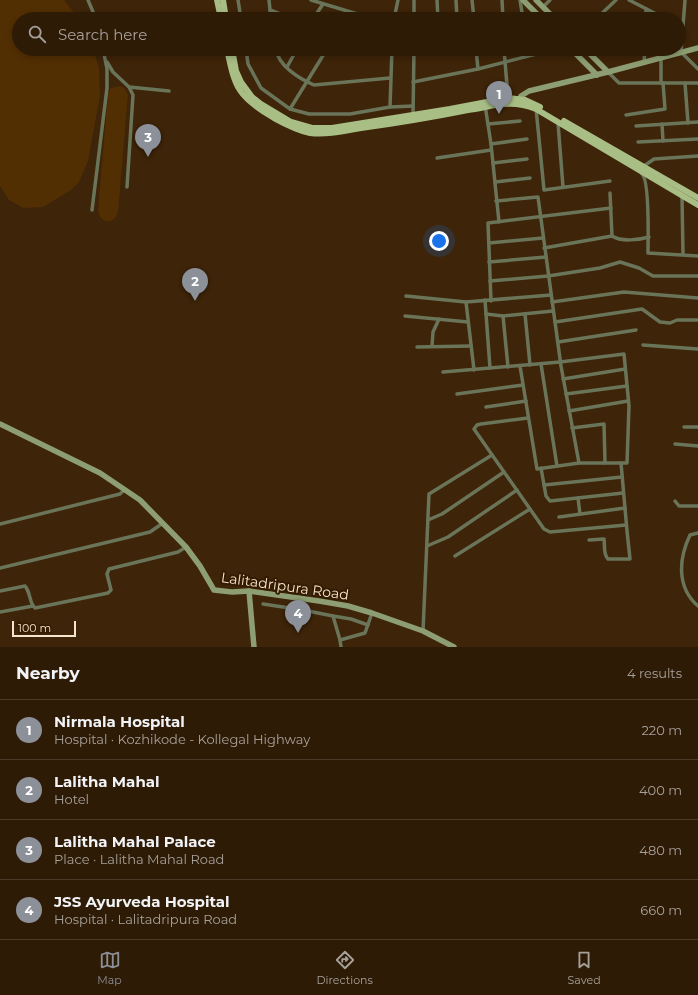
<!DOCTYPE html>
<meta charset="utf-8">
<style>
body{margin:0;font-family:Montserrat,sans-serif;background:#362410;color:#f1f3f6}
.scale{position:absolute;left:12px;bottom:10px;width:64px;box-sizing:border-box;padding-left:4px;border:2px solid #f8e3cf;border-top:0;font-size:11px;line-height:14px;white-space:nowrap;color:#f8e3cf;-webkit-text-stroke:3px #331b00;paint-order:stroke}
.you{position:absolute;left:439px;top:241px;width:14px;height:14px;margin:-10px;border:3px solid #fff;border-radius:50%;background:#1a73e8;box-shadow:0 0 0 6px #1a73e833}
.badge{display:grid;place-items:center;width:26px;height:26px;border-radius:50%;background:#8c9099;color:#fff;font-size:13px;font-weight:700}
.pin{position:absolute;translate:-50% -33px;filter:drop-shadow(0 1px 2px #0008)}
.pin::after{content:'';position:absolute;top:21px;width:14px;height:12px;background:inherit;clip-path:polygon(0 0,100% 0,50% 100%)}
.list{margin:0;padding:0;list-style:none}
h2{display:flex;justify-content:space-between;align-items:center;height:52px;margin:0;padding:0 16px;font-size:17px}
h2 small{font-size:13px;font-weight:400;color:#a7a19b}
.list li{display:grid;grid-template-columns:26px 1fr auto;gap:12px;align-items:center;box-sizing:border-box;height:60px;padding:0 16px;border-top:1px solid #493928}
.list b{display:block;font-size:15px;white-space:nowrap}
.list p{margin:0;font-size:13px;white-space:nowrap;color:#a7a19b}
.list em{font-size:13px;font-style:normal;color:#a7a19b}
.icon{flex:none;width:22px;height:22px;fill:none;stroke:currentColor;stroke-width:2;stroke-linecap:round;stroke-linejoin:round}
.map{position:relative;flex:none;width:698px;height:647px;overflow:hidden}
.search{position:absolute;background:#2e1b06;box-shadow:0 2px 6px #0003;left:12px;right:12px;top:12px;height:44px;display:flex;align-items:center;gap:10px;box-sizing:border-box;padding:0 14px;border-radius:22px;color:#a7a19b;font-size:15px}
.sheet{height:292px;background:#2e1b06}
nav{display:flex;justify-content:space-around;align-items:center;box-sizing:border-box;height:56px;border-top:1px solid #493928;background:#2e1b06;font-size:11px;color:#a7a19b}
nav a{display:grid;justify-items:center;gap:2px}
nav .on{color:#8c9099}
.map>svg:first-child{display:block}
</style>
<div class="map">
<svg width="698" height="647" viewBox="0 0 698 647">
<rect width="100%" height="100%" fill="#3e2408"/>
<!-- green -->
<g fill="#522f03">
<path d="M0,0h64l15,19h-60v30h74l6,19 1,27 -12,66 -9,21 -8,8 -28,17 -20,1 -14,-8 -9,-14z"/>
<path d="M121,86l4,3 3,6 -10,116c-3,15 -19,13 -20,-1l10,-116 3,-6z"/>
</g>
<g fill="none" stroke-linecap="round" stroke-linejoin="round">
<!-- street -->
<g stroke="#6a7459" stroke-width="3.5">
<path d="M88,0l8,19"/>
<path d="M238,0l3,19"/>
<path d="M269,0l2,19"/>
<path d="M311,0l63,19"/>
<path d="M437,0l1,19"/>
<path d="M456,0l1,19"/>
<path d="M472,0l2,19"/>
<path d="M502,0l1,19"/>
<path d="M520,0l3,19"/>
<path d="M629,0l37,19"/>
<path d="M685,0l-4,52 17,17"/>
<path d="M543,7l7,-7"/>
<path d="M270,10l23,9"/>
<path d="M313,19l10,-15"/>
<path d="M345,19l4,-7"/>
<path d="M394,19l4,-19"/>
<path d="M414,19v-19"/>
<path d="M596,19l20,-19"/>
<path d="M646,19v-10"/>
<path d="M246,49l2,15 13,24 29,21 19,5h41l40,-7 23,-1"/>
<path d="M276,49c2,17 24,30 38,36l76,-7"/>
<path d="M476,49l2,20"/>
<path d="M504,49l4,49"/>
<path d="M661,57v26"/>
<path d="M107,62l6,10 16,15 4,8 -6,92"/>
<path d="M644,62l1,-13"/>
<path d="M287,67l10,-18"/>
<path d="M608,72l11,11h79"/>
<path d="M413,82l65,-13 78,-20"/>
<path d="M685,83l3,40"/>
<path d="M129,87l40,4"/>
<path d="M485,105l6,39 8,78"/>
<path d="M390,107l2,-58"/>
<path d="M536,108l8,82 66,-9"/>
<path d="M290,109l37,-60"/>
<path d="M413,115l1,-66"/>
<path d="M626,115l39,-6 -2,-26"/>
<path d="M558,123l5,64"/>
<path d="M488,124l32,-3"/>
<path d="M662,124l1,17"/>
<path d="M636,126l62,-4"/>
<path d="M638,142l60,-3"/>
<path d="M491,144l36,-5"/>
<path d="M437,158l54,-8"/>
<path d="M493,163l34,-4"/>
<path d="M644,166l10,-7 44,-3"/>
<path d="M642,174c8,7 6,66 6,79l50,3"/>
<path d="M495,182l35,-4"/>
<path d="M610,193l2,43"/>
<path d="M682,196l1,58"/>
<path d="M496,201l42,-4 23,169 18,97"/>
<path d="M92,210l15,-122v-19l-4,-20"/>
<path d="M489,243l54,-5"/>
<path d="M544,248l68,-12c9,6 27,4 37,1"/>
<path d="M489,262l57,-5"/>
<path d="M490,281l58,-5 52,-8 20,-6 19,6 14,8h45"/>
<path d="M406,296l60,6 85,-7"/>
<path d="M485,300l5,68"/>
<path d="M491,301l-3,-78 123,-15"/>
<path d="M466,302l8,68"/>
<path d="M552,302l72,-10 74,6"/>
<path d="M486,314l17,2 50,-5"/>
<path d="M525,314l5,51"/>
<path d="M405,316l63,6"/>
<path d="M503,316l5,51"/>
<path d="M555,322l87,-13 18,13 10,1 7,-3h21"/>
<path d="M558,342l78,-12"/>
<path d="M643,345l55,4"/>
<path d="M432,346l1,-14 6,-13"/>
<path d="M417,347l54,-1"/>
<path d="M541,364l16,102"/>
<path d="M443,372l117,-10 64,-8 5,52 -2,57h-48l-42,6 -17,-103"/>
<path d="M563,379l62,-10"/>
<path d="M457,394l66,-9"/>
<path d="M566,394l61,-8"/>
<path d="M486,407l40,-6"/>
<path d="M569,411l59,-10"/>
<path d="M528,418l-47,6 -4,1 -3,4 70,100 6,3 76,-7"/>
<path d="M684,427h14"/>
<path d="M572,428l32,-4 1,39"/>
<path d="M675,444l23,2"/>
<path d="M541,468l5,28 4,5 73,-8"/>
<path d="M544,485l78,-8"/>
<path d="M578,498l2,16"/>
<path d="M675,501l4,5h19"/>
<path d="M559,517l66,-9"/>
<path d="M428,520l14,-6 62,-42"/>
<path d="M0,524l120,-30 5,-5"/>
<path d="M698,533l-8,2c-11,23 -14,52 8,71"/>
<path d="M589,540l15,-1c1,7 -1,15 4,20h22l-3,-28 -6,-68"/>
<path d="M427,546l21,-9 69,-47"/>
<path d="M455,556l75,-47"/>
<path d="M0,568l150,-36 13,-9"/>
<path d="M0,591l25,-5c6,7 4,17 10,22l73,-15 3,-3 -4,-16 2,-5 69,-17 8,-5"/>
<path d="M263,604l40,6 30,6 7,24"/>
<path d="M0,612l33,-6"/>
<path d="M333,616l18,3 17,6"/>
<path d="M423,631l6,-137 63,-39"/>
<path d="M341,647l-1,-7 25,-7 7,-20"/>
</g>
<!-- secondary -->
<g stroke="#8d9e72" stroke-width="5.5">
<path d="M523,0l19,19"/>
<path d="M536,0l19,19"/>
<path d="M571,49l26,26"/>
<path d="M585,49l23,23"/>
<path d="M518,103l3,-7 8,-5 79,-19 90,-24"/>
<path d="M0,424l100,49 40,27 46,47 14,19 14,24 18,2 17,-1 70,10 29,5 24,7 51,18 31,16"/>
<path d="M249,591l5,56"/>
</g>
<!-- primary -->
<g stroke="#a8be85" stroke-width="6">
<path d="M217,0l4,19"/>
<path d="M223,0l3,19"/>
<path d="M227,49c8,39 11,48 47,69 11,6 22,12 36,15 17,2 34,-2 51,-5 36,-5 72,-11 107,-18 27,-4 42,-11 68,-1l162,96"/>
<path d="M232,49l4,22 5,11 11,15 9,7 30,18 21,6h20l118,-19 58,-11 17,2 15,7"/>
<path d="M564,121l134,77"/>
</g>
</g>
<g text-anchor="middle" stroke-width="4" stroke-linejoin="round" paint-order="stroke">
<!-- street labels -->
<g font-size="14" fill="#f8e3cf" stroke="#331b00">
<text transform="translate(285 586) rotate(8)" y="5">Lalitadripura Road</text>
</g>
</g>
</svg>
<div class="scale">100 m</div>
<div class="you"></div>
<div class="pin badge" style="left:499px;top:114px">1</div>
<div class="pin badge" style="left:195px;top:301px">2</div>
<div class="pin badge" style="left:148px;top:157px">3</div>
<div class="pin badge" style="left:298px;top:633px">4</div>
<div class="search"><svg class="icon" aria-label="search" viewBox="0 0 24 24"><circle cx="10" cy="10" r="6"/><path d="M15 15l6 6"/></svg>Search here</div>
</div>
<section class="sheet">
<h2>Nearby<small>4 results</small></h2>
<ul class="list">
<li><span class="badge">1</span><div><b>Nirmala Hospital</b><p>Hospital · Kozhikode - Kollegal Highway</p></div><em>220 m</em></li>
<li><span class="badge">2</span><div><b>Lalitha Mahal</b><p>Hotel</p></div><em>400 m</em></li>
<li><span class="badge">3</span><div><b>Lalitha Mahal Palace</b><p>Place · Lalitha Mahal Road</p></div><em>480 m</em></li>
<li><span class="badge">4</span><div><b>JSS Ayurveda Hospital</b><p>Hospital · Lalitadripura Road</p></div><em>660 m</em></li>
</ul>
</section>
<nav>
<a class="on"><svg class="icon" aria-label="map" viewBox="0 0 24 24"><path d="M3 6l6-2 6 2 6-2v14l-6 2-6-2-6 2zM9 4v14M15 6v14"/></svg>Map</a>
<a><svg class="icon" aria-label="directions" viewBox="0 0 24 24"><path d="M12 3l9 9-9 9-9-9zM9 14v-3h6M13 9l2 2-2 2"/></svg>Directions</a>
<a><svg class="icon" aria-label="saved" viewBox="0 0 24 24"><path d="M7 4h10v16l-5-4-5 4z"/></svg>Saved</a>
</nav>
